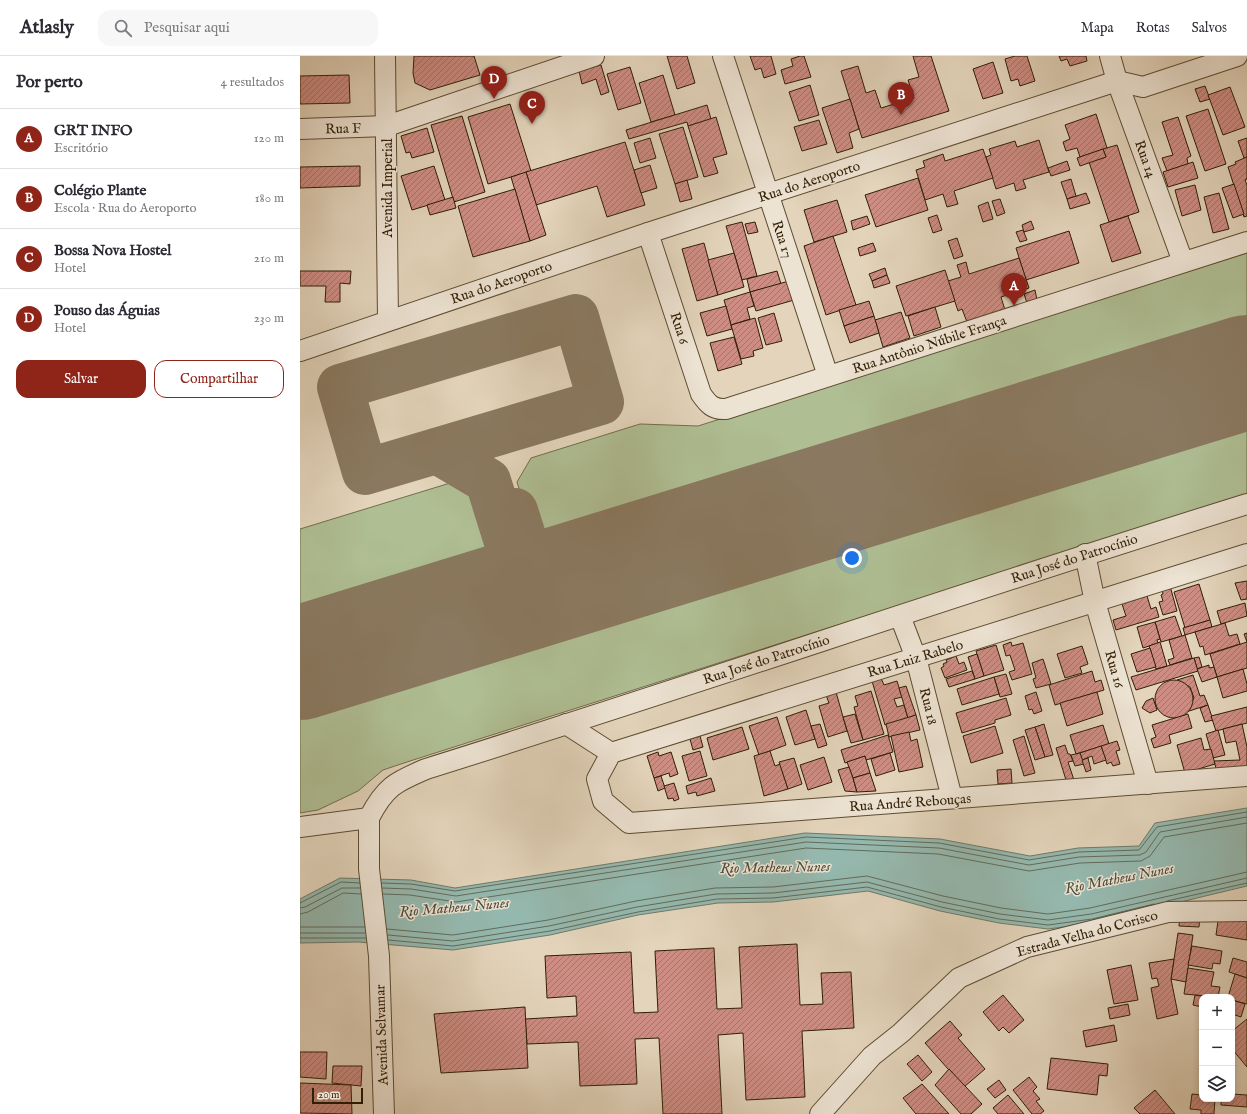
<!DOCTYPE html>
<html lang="pt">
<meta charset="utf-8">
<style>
body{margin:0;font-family:"IM FELL English",serif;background:#f7f7f7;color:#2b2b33}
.controls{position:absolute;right:12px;bottom:12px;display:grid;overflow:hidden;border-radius:8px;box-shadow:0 2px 6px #0003}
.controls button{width:36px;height:36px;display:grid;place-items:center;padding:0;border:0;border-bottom:1px solid #e1e1e2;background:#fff;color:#2b2b33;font:20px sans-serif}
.scale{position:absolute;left:12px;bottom:10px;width:51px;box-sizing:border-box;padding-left:4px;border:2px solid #301e05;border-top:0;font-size:11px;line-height:14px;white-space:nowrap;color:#301e05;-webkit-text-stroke:3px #ede3d3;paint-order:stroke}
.you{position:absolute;left:552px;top:502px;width:14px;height:14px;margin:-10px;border:3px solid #fff;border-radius:50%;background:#1a73e8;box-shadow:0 0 0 6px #1a73e833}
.badge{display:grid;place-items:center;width:26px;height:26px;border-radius:50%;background:#8f2418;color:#fff;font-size:13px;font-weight:700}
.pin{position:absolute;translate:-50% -33px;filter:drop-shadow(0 1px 2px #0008)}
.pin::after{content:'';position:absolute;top:21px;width:14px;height:12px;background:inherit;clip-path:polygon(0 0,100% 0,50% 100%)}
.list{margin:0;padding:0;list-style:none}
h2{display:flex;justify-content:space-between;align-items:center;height:52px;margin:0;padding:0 16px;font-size:17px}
h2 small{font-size:13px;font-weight:400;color:#7c7c81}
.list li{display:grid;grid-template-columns:26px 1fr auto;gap:12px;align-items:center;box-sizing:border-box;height:60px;padding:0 16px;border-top:1px solid #e1e1e2}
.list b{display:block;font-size:15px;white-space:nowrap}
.list p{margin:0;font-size:13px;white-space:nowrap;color:#7c7c81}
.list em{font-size:13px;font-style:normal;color:#7c7c81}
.actions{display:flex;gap:8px;padding:12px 16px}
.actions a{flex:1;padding:9px 0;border:1px solid #8f2418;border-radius:12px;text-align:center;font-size:14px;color:#8f2418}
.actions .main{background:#8f2418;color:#fff}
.icon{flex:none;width:22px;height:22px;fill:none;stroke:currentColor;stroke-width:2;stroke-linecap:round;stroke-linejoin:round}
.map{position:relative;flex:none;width:947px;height:1058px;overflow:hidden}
header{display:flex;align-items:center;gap:24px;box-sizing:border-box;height:56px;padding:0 20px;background:#fff;border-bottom:1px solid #e1e1e2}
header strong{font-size:19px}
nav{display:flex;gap:22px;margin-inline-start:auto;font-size:14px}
.search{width:280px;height:36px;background:#f7f7f7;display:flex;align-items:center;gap:10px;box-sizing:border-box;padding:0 14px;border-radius:12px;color:#7c7c81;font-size:15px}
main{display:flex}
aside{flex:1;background:#fff}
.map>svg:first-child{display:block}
</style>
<header>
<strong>Atlasly</strong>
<div class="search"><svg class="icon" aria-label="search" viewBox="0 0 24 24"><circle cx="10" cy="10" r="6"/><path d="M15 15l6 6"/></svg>Pesquisar aqui</div>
<nav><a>Mapa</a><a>Rotas</a><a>Salvos</a></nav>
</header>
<main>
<aside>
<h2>Por perto<small>4 resultados</small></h2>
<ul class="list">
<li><span class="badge">A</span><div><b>GRT INFO</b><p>Escritório</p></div><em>120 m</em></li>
<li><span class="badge">B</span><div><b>Colégio Plante</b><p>Escola · Rua do Aeroporto</p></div><em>180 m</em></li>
<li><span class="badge">C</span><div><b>Bossa Nova Hostel</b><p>Hotel</p></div><em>210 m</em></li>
<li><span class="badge">D</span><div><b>Pouso das Águias</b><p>Hotel</p></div><em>230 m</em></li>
</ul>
<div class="actions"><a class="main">Salvar</a><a>Compartilhar</a></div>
</aside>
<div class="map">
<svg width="947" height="1058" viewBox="0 0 947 1058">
<defs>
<pattern id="building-hatch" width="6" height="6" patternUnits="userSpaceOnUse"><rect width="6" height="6" fill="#cd8d84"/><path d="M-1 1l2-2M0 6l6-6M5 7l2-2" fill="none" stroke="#a7736a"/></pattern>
</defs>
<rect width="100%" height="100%" fill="#e3d4bb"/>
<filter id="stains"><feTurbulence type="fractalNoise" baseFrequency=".005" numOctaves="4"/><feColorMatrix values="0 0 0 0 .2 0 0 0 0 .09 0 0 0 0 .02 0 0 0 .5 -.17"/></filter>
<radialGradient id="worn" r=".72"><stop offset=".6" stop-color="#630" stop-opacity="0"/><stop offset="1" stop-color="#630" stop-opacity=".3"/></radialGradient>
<!-- green -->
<g fill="#afbe93" stroke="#706e4c">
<path d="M947,197v90l-690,212 -21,-14 -19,-59 14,-24 109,-34 58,2z"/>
<path d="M947,347v92l-837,266 -27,9 -25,21 -40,19 -18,3v-120z"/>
<path d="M160,424l21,12 19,65 -14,19 -186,57v-104z"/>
</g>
<!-- water -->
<path fill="#95b8ae" stroke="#6d7a6a" d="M947,752v78l-154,37 -45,6 -49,-6 -59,-12 -72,-20 -95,11 -55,1 -80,12 -88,20 -97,15 -95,-8 -58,1v-44l40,-21 71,2 44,8 350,-55 135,6 90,17 48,-8 61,-2 16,-23z"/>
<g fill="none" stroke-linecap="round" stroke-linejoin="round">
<!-- shore -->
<g stroke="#626b5a" stroke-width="1">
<path d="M82,827l29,1 44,7 351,-54 133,6 90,17 50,-8 60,-2 18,-23 90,-15"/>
<path d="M82,832l29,1 45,7 350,-54 133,6 90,17 50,-8 61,-2 6,-3 14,-20 87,-15"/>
<path d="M83,838l27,1 46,7 350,-54 132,6 91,17 51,-8 61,-2 9,-5 14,-19 83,-14"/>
<path d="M867,845l80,-18"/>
<path d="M0,847l41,-21 19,1"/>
<path d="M0,852l5,-1 37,-19h18"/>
<path d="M0,858l8,-2 35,-19 18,1"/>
<path d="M0,871h65"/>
<path d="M87,873l66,6 95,-15 88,-19 79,-13 58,-1 94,-11 76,20 58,12 47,6 42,-6 157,-36"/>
<path d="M0,877h65"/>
<path d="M88,879l65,6 96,-15 88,-19 79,-13 57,-1 94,-11 75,20 58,12 48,6 43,-6 156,-36"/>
<path d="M0,882h66"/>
<path d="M88,884l65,6 97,-15 88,-19 79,-13 56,-1 94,-11 74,20 58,12 49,6 44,-6 62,-15"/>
</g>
<!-- taxiway -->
<g stroke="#8a7960" stroke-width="46">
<path d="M276,261l25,85 -236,70 -25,-85z"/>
<path d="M137,395l51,30 24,77 -24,47"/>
<path d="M215,455l13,41 33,31"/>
</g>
<!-- runway -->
<path stroke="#8a7960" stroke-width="114" d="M0,607l947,-291"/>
</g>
<!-- building -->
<g fill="url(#building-hatch)" stroke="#301e05">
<path d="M114,0h60l6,19 -50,15 -15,-7 -2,-10z"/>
<path d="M367,0h20l8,27 -18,6z"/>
<path d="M450,0h21l5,18 -12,4 -3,-10 -6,2z"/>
<path d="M500,0h4l7,21 -26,7 -4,-14 12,-4 -2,-7z"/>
<path d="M613,0h18l18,55 -87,27 -21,-67 17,-5 8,27 9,-3 6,18 33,-10 -6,-18 11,-3z"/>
<path d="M715,0h12l8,25 -15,5 -2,-7 -7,2 -6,-22z"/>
<path d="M759,0h27l1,5 -17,5 -3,-7 -6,2z"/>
<path d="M693,6l10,31 -20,6 -10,-30z"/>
<path d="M301,9l8,27 -8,3 -5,-16 -14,5 -3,-13z"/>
<path d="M330,11l11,36 -23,7 -11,-36z"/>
<path d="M49,19l1,28 -50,1v-28z"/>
<path d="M363,19l12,40 -24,7 -12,-39z"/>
<path d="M510,29l9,30 -20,6 -10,-29z"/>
<path d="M905,30l5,13 -10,3 -5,-13z"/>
<path d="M930,31l15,40 -22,8 -15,-40z"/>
<path d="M550,43l9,30 -10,4 4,15 -16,5 -15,-45z"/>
<path d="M210,48l21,67 -43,13 -20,-67z"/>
<path d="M407,49l4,14 -23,7 -1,-4 -58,17 -3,-9z"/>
<path d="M908,53l18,55 -21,7 -19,-55z"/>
<path d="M796,58l11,34 -27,9 -3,-9 -11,3 -3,-9 7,-3 -5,-14z"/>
<path d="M162,60l23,76 -31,10 -23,-77z"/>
<path d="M416,61l11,37 -14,4 5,15 -14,4 -16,-51z"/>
<path d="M878,61l13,39 -4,2 1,6 -21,7 -5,-13 11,-3 -11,-33z"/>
<path d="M519,64l8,24 -25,7 -8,-24z"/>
<path d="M383,71l15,50 -23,7 -16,-50z"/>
<path d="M127,72l7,24 -22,6 -2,-6 -4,1 -5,-17z"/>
<path d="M350,82l6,20 -16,5 -6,-20z"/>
<path d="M947,82v19l-3,1 -6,-17z"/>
<path d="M739,84l10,32 -26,8 3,8 -10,3 -2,-8 -18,6 -10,-32 5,-2 -2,-6 26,-8 2,6z"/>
<path d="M325,86l20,63 -38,12 -10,-31 -61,19 -10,-33z"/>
<path d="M817,89l22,67 -30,10 -20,-60 17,-5 -3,-8z"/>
<path d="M683,93l10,29 -39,13 4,13 -11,3 -4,-13 -18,6 -9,-30 9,-3 -2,-6 20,-7 2,7z"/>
<path d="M803,93l3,8 -26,9 -3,-8z"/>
<path d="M947,101v22l-2,1 2,5v31l-3,1 -16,-50 8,-3 -1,-2z"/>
<path d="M767,105l3,9 -19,6 -3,-8z"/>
<path d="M893,106l5,16 -30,9 -5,-15z"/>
<path d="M350,109l7,23 -16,5 -7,-23z"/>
<path d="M60,110v20l-60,2v-21z"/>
<path d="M134,110l11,34 -33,10 -11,-34z"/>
<path d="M226,116l20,63 -16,6 -19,-64z"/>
<path d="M618,122l10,32 -52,17 -11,-32z"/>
<path d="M771,123l5,17 -9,3 -6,-17z"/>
<path d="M387,124l5,19 -12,3 -5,-18z"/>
<path d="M934,128l10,30 -11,4 -11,-30z"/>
<path d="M895,129l6,25 -19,6 -7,-26z"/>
<path d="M215,133l15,52 -57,16 -15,-51z"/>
<path d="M786,137l4,10 -20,6 -3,-10z"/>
<path d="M919,137l10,36 -16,4 -9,-36z"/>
<path d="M153,141l3,11 -26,7 -3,-10z"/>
<path d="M700,143l5,14 -8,3 -5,-15z"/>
<path d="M537,144l10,32 -33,10 -10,-32z"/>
<path d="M688,146l5,17 -10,3 -5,-16z"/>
<path d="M637,159l5,15 -9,3 -5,-15z"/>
<path d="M567,160l3,8 -17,6 -2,-9z"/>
<path d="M828,160l13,37 -29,9 -12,-37z"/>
<path d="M731,165l3,8 -10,3 -2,-7z"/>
<path d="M442,166l15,54 -15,4 -16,-54z"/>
<path d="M455,166l3,10 -10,2 -3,-10z"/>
<path d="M723,174l4,10 -7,2 -4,-10z"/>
<path d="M769,175l10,32 -53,17 -10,-32z"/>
<path d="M533,180l23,69 -30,10 -22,-69z"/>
<path d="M657,182l6,18 -9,3 -6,-18z"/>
<path d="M404,187l14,52 -21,6 -15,-52z"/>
<path d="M573,187l3,8 -16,5 -2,-8z"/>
<path d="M434,197l10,34 -26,8 -10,-35z"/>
<path d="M719,202l10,30 -28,9 4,13 -38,12 -5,-13 -4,2 -10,-30 13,-4 -4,-12 9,-3 3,12z"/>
<path d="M585,212l2,7 -15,6 -3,-7z"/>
<path d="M645,214l10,31 -49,15 -10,-30z"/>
<path d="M0,215h51l-1,13 -10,-1v19h-15l1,-16h-26z"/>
<path d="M477,215l4,13 -31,8 -3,-13z"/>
<path d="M587,219l3,8 -16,5 -2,-7z"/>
<path d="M489,225l5,19 -38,11 -6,-19z"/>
<path d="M735,234l2,10 -10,3 -3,-9z"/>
<path d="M450,236l4,14 -7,2 3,11 -19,6 -7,-25z"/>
<path d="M569,245l5,15 -30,10 -5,-16z"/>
<path d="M426,250l6,23 -25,7 -7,-23z"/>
<path d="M635,251l6,20 -27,9 -6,-20z"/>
<path d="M601,256l9,26 -27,9 -8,-27z"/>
<path d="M474,257l8,28 -16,4 -8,-27z"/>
<path d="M574,260l5,17 -29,10 -6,-17z"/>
<path d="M455,262l8,30 -10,3 1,5 -13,3 -10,-34z"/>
<path d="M434,281l8,27 -24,7 -8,-28z"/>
<path d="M947,525v18l-6,1 -6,-17z"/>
<path d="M899,528l11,36 -25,8 -11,-36z"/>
<path d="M870,530l7,25 -14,4 -4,-13 4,-1 -2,-6 2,-1 -1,-5z"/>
<path d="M847,540l4,13 5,-2 3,10 -43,13 -3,-10 13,-4 -4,-12z"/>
<path d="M945,547l2,13 -26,8 -4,-13z"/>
<path d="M875,560l7,20 -21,6 -6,-20z"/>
<path d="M910,564l2,7 -27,8 -2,-7z"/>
<path d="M855,566l5,17 -3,1 1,3 -15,5 -6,-21z"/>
<path d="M925,567l4,13 8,-2 3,10 -35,11 -2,-9 -3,1 -5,-15z"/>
<path d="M947,577v9l-3,-8z"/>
<path d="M885,579l7,23 -22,7 -2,-5 6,-2 -5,-18z"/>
<path d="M711,586l1,4 11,-3 9,31 -20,6 -3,-8 6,-2 -5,-15 -4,1 -3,-11z"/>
<path d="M860,586l7,24 -11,3 -7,-23z"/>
<path d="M947,586v26l-30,9 -7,-23z"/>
<path d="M696,589l8,25 -20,6 -8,-25z"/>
<path d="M782,590l6,18 -8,3 2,6 -17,5 -8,-24z"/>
<path d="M850,592l6,19 -19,5 -6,-18z"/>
<path d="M677,598l7,22 -9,3 -7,-22z"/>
<path d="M656,600l3,8 5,-2 3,8 -22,8 -4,-10 3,-2 -1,-2 4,-2 -1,-2z"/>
<path d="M899,601l3,10 -5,2 -3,-11z"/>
<path d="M894,602l4,13 -62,19 -5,-13z"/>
<path d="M743,603l8,25 -15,4 -3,-9 3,-1 -4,-15z"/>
<path d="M909,609v3l5,-1 3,10 -15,5 -5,-13z"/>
<path d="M943,613l4,15v7l-24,7 -6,-21z"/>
<path d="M672,615l3,8 -26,8 -3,-8z"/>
<path d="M792,615l3,11 6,-2 3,10 -49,15 -6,-20z"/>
<path d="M706,618l6,20 -12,3 -6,-20z"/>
<path d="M893,619l7,21 4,-1 4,10 -22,7 8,-14 -4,-11 -13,-7z"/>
<path d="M694,621l5,17 -37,11 -5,-16z"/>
<path d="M581,622l3,7 13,-4 5,16 -8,2 3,8 7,-2 4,13 -23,7 -13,-44z"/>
<circle cx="874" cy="643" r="19"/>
<path d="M606,630l10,29 -8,3 -9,-30z"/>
<path d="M571,635l13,43 -21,6 -9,-33 4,-1 -3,-10z"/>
<path d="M536,636l11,39 -19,6 -9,-31 10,-3 -3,-8z"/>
<path d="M736,636l6,19 -8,3 -2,-5 -3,1 -4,-14z"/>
<path d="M797,636l6,22 -36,12 -7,-23z"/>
<path d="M706,642l5,17 -16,5v3l-33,10 -6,-20z"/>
<path d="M853,642l4,12 -7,3 -8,-5 4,-7z"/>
<path d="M908,649l5,15 -8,2 -5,-14z"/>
<path d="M947,651v16l-31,8 -5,-15z"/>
<path d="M506,654l9,29 -20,6 -9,-28z"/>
<path d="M555,658l8,26 -12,3 -8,-26z"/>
<path d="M888,658l4,14 -23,7 2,8 -17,5 -3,-9 5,-2 -4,-12z"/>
<path d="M616,659l4,15 -31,7 -3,-13z"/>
<path d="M477,661l9,28 -27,10 -10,-29z"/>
<path d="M520,668l7,21 -9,3 -7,-22z"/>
<path d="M744,668l9,31 -8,2 -10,-30z"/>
<path d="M942,668l5,23v23l-30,2 -3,-11 26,-1 -4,-19 -10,2 -3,-14z"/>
<path d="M803,669l6,19 -33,10 -6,-19z"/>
<path d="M695,670l8,27 -32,10 -8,-27z"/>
<path d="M442,671l7,22 -36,11 -6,-22z"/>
<path d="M735,671l10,30 -10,3 -10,-30z"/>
<path d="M918,674l7,25 -12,3 -7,-24z"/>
<path d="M609,676l2,9 6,-2 6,28 -24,5 -8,-36z"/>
<path d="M588,679l5,17 -27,8 -1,-4 -20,7 -4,-13z"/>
<path d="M400,680l3,11 -10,3 -3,-11z"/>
<path d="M724,680l11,37 -11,3 -11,-36z"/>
<path d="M901,682l3,12 7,-1 4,15 -30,9 -8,-28z"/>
<path d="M817,685l3,9 -4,1 4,13 -7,2 -2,-4 -4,2 -6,-18z"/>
<path d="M765,689l3,9h2l3,7 -5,1 6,18h-8l-10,-32z"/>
<path d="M801,690l5,14 -12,4 -2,-8 -10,4 -2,-7z"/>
<path d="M400,695l7,25 -18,5 -7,-25z"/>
<path d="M470,695l5,15 5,-2 8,25 -24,7 -10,-40z"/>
<path d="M358,696l1,4 12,-4 7,22 -8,3 -1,-4 -15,5 -7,-22z"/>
<path d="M590,697l5,17 -19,6 -5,-17z"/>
<path d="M780,697l4,11 -9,2 -4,-11z"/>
<path d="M565,700l5,17 -17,5 -6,-16z"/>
<path d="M524,701l8,25 -24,8 -8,-25z"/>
<path d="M494,702l8,26 -14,5 -9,-27z"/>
<path d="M788,702l3,12 -5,2 -4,-12z"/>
<path d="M549,711l4,11 4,14 -12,-1 -7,-21z"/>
<path d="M711,713l1,14 -14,1 -1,-14z"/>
<path d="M570,717l6,18 -19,1 -4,-14z"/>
<path d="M361,720l4,12 -7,3 -4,-13z"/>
<path d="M411,722l4,13 -18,5 -1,-4 -8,2 -2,-8z"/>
<path d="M374,727l5,16 -5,2 -1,-3 -5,1 -4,-13z"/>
<path d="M919,858l28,4v22l-31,-5z"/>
<path d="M880,859l20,1 -1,11 -20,-1z"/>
<path d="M878,877l15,2 -7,47 -15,-3z"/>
<path d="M497,888l3,61 23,-1 -2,-31 30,-1 3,56 -52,3 3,66 -59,3 -3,-67 -25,2 4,79h-59l-4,-76 -24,1 2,45 -57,2 -2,-44 -51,2 -2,-25 52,-3 -1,-20 -29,2 -2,-42 86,-4 3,61 24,-1 -3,-61 59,-3 3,61 25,-1 -3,-61z"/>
<path d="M892,890l30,5 -2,13 -7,-1 -1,6 -24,-4z"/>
<path d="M933,902l14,4v16l-18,-6z"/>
<path d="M874,903l-3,20 7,35 -21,5 -6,-31 8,-2 -2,-8 -5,1 -3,-16z"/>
<path d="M831,909l7,35 -24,4 -7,-34z"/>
<path d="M888,912l26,4 -3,14 9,1 -2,10 -34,-3z"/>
<path d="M935,918l12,4v26l-15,-4v-3h-4z"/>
<path d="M703,939l21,25 -15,13 -6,-6 -4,4 -16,-19z"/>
<path d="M895,939l10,2h-3v10l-9,-2z"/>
<path d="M932,944l13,4 -4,13 -9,-3z"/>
<path d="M828,948l2,11 -20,4 -2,-11z"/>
<path d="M225,951l3,61 -87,5 -7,-59z"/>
<path d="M947,963v48l-15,-18v-18z"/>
<path d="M650,965l12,14 -4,3 27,31 -21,18 -39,-44z"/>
<path d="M814,969l3,16 -31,6 -3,-16z"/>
<path d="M0,996h27l-1,27 -26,-2z"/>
<path d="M618,999l14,17 -10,9 -15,-17z"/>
<path d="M751,1002l57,6 -1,12 -8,-1 -2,20 -50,-6z"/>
<path d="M33,1010h29l-1,20 -29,-3z"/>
<path d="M649,1013l33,35 -11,10h-10l-26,-29z"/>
<path d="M729,1021l8,10 -4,4 7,8 -4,2 8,10 -4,3h-8l-19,-24z"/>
<path d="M699,1024l7,10 -11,8 -8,-9z"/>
<path d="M0,1027l51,2 1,29 -52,-1z"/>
<path d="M622,1028l27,30h-33l-13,-16z"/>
<path d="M855,1034l20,24h-35l-6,-6z"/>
<path d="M892,1038l10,1v4h13l-1,15h-13v-4l-11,-1z"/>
<path d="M932,1038l15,1v12l-26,-2v-6h11z"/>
<path d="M708,1039l16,19h-26l-5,-6z"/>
</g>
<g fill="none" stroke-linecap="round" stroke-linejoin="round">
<!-- street casing -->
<g stroke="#5d4c32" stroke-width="22">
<g id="street">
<path d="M85,0l3,264"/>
<path d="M423,0l105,320"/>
<path d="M810,0l7,25 66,181"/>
<path d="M0,73l87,-3 207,-70"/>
<path d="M348,177l53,161c7,10 12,16 25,15l521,-167"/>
<path d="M0,295l348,-118 469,-152 26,6 94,-31"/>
<path d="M785,498l10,48 53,182"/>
<path d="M947,498l-636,199 -14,26 6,22 26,22 618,-47"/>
<path d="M600,560l16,42 36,140"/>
<path d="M266,668l45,29"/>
<path d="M69,762v51l10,87 5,158"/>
<path d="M0,771l69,-9c16,-31 26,-36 57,-49 275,-86 547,-180 821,-265"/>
<path d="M520,1058l52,-58 29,-23 58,-55 68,-31 141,-35 79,-1"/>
</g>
</g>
<!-- street -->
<use href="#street" stroke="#ede3d3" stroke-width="20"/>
</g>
<g text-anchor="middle" stroke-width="3" stroke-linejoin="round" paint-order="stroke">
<!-- street labels -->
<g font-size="14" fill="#301e05" stroke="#ede3d3">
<text transform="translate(43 72) rotate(-2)" y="5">Rua F</text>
<text transform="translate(846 103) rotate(70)" y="5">Rua 14</text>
<text transform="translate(509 125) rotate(-18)" y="5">Rua do Aeroporto</text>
<text transform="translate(87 132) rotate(-90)" y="5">Avenida Imperial</text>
<text transform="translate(483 183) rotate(72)" y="5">Rua 17</text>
<text transform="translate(201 226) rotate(-19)" y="5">Rua do Aeroporto</text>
<text transform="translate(380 272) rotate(72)" y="5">Rua 6</text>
<text transform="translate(629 288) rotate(-18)" y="5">Rua Antônio Núbile França</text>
<text transform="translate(774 502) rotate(-18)" y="5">Rua José do Patrocínio</text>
<text transform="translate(615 602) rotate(-17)" y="5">Rua Luiz Rabelo</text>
<text transform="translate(466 603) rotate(-18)" y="5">Rua José do Patrocínio</text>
<text transform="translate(815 613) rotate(74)" y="5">Rua 16</text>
<text transform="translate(629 650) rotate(76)" y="5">Rua 18</text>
<text transform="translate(610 746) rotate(-4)" y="5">Rua André Rebouças</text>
<text transform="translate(787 877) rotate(-15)" y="5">Estrada Velha do Corisco</text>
<text transform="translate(81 979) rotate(-92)" y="5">Avenida Selvamar</text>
</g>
<!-- water labels -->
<g font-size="15" font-style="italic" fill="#4e4c38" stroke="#ede3d3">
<text transform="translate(475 811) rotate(-1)" y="5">Rio Matheus Nunes</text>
<text transform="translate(819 822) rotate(-11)" y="5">Rio Matheus Nunes</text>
<text transform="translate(154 851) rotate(-5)" y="5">Rio Matheus Nunes</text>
</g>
</g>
<rect width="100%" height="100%" filter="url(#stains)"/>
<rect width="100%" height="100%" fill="url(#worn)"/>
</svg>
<div class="controls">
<button>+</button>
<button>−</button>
<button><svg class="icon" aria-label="layers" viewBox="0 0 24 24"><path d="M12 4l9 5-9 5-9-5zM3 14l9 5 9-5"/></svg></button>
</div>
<div class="scale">20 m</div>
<div class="you"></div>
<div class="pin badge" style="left:714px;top:250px">A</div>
<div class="pin badge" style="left:601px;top:59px">B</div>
<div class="pin badge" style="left:232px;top:68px">C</div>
<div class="pin badge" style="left:194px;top:43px">D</div>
</div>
</main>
